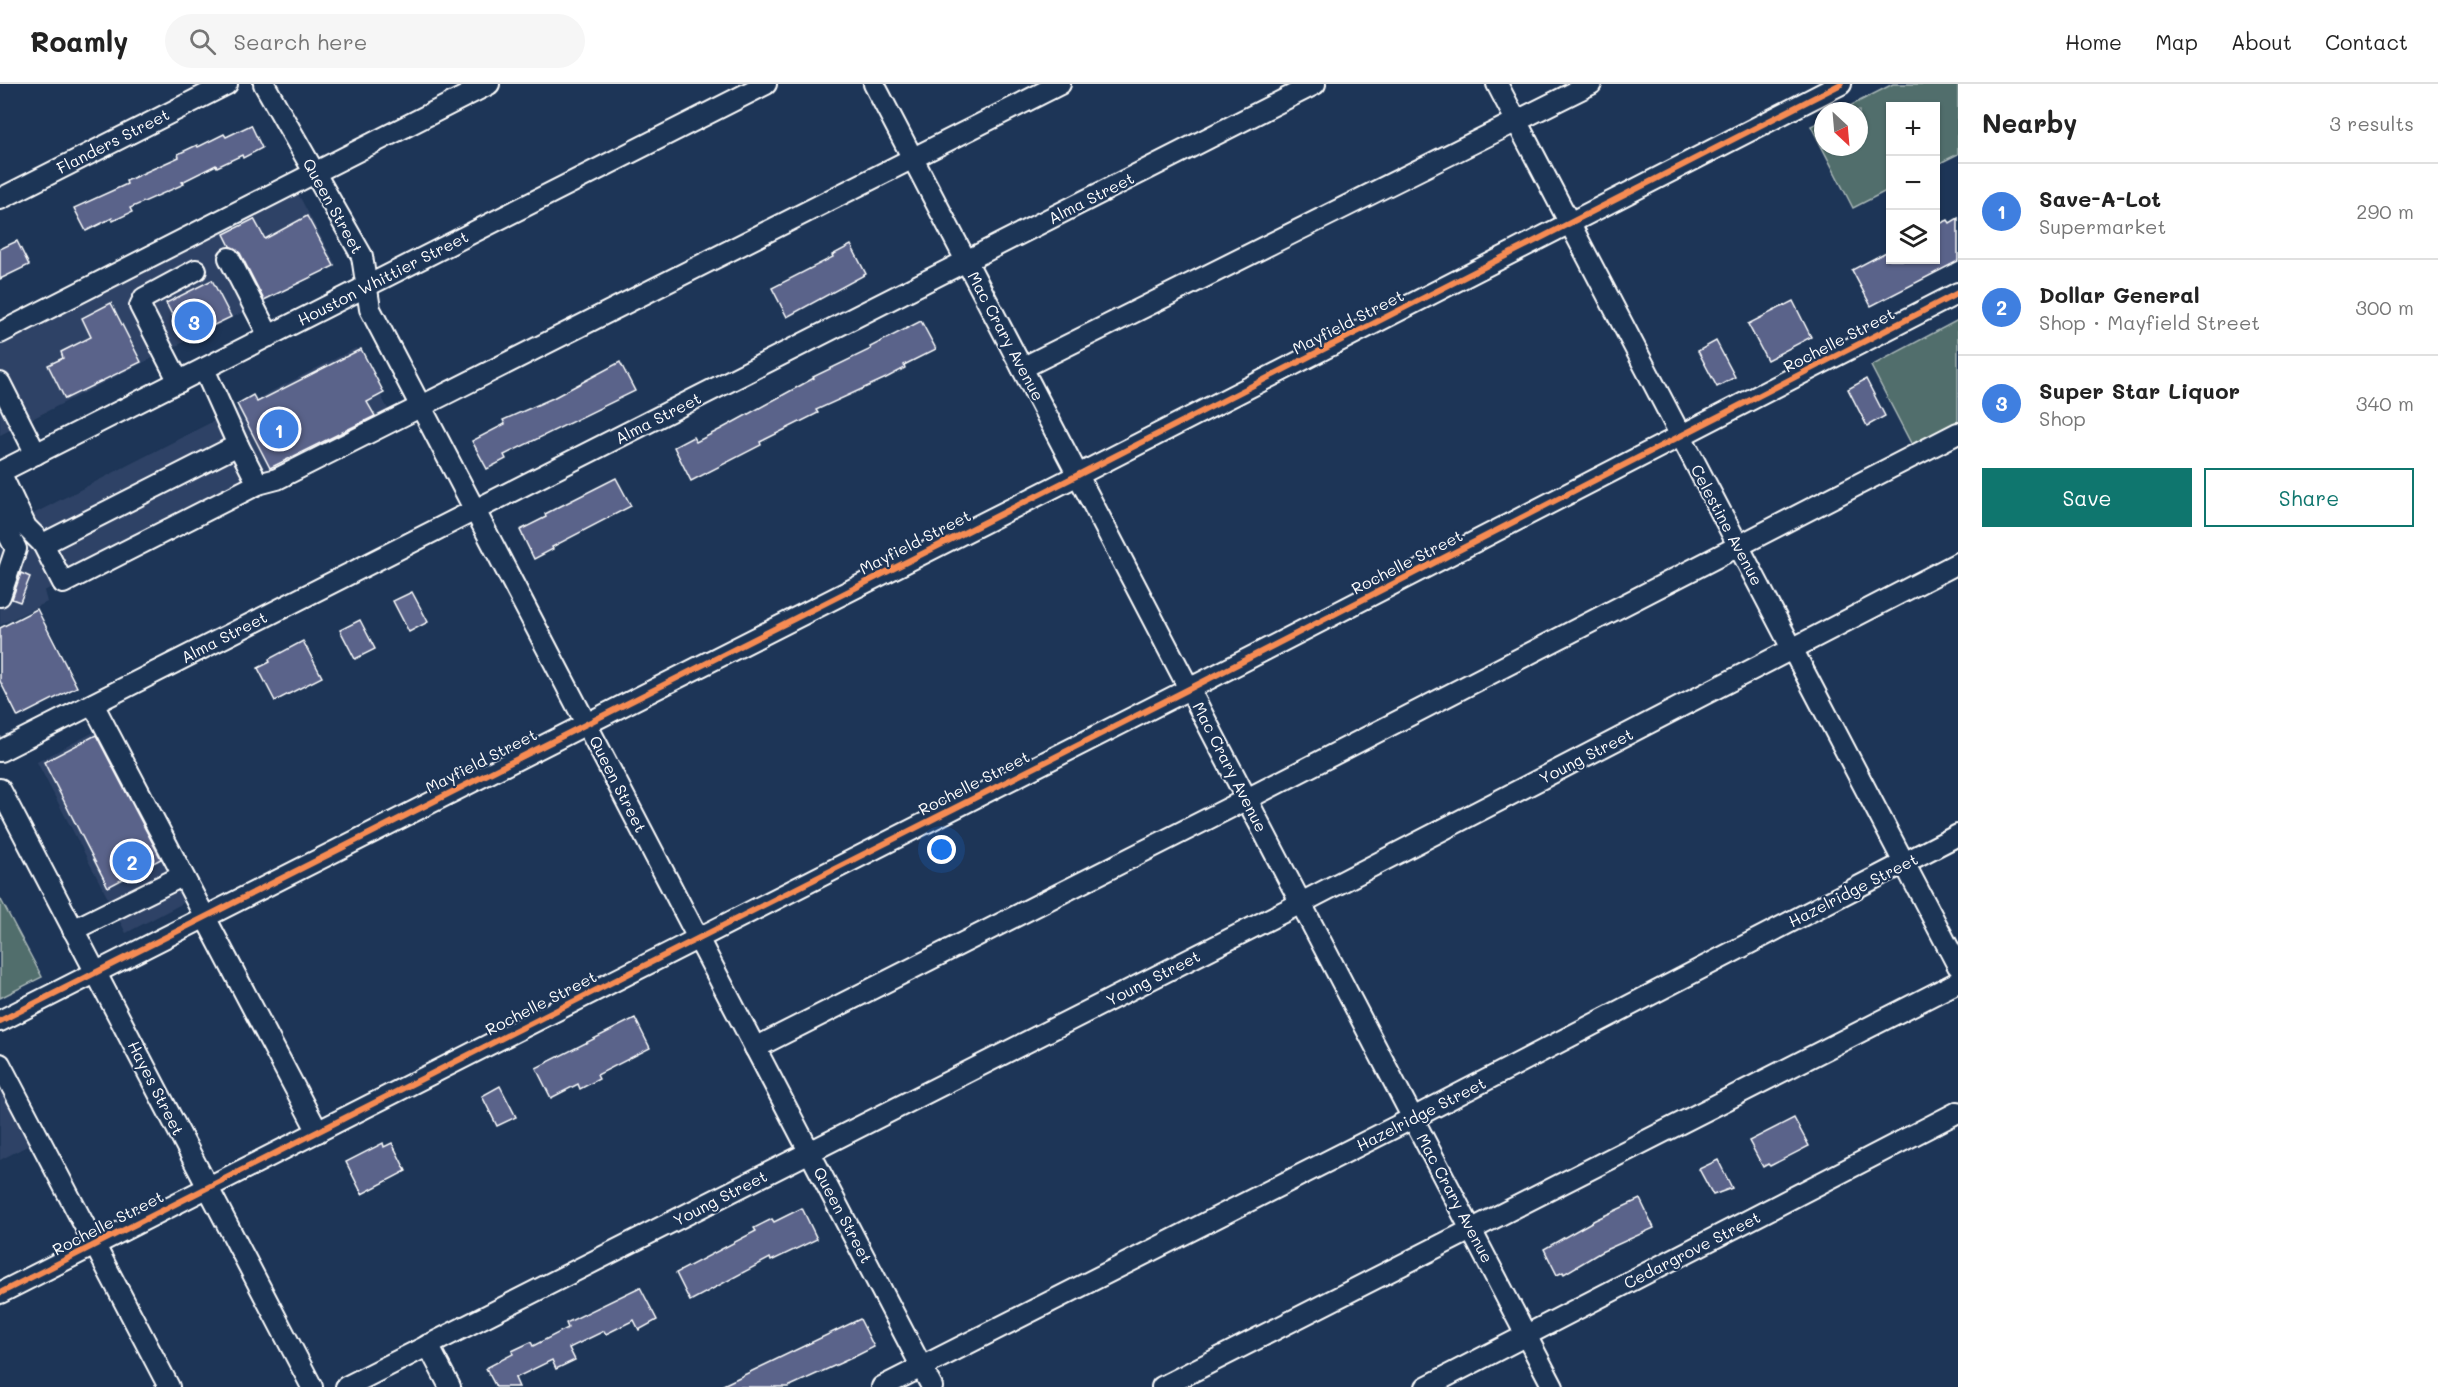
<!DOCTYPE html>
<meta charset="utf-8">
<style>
body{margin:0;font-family:Mali,sans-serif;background:#f6f6f6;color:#222}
.controls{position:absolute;right:18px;top:18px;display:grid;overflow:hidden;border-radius:0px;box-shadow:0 2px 4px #0004}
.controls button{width:54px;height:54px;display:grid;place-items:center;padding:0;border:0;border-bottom:2px solid #e0e0e0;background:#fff;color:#222;font:30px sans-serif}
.compass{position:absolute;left:1814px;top:18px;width:54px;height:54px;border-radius:50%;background:#fff;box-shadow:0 2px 4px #0004;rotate:154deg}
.you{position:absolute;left:942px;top:766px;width:21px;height:21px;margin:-15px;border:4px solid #fff;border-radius:50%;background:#1a73e8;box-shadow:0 0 0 9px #1a73e833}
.badge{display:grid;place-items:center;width:39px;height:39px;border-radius:50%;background:#0f766e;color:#fff;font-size:20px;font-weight:700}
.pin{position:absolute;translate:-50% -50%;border:3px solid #fff;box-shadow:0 2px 6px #0006}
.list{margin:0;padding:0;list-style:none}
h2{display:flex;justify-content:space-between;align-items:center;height:78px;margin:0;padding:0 24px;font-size:26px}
h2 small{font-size:20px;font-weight:400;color:#767676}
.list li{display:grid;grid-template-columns:39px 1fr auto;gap:18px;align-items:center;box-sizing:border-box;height:96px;padding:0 24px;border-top:2px solid #e0e0e0}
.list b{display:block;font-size:22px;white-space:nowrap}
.list p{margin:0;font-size:20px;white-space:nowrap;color:#767676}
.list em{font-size:20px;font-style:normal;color:#767676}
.actions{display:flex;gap:12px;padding:18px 24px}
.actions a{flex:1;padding:14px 0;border:2px solid #0f766e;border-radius:0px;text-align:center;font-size:21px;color:#0f766e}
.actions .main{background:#0f766e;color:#fff}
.icon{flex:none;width:33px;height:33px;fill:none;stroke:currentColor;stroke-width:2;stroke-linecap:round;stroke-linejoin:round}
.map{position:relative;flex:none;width:1958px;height:1303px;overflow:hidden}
header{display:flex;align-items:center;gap:36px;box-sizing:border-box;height:84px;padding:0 30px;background:#fff;border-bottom:2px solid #e0e0e0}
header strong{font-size:28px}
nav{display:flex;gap:33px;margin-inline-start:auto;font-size:21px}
.search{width:420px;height:54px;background:#f6f6f6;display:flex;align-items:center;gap:15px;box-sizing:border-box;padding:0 21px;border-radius:33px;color:#767676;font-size:22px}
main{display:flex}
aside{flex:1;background:#fff}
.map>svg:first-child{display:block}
</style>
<header>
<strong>Roamly</strong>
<div class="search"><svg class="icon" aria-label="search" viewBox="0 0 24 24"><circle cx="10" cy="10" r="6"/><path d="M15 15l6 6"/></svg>Search here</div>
<nav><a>Home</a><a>Map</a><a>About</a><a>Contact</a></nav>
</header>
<main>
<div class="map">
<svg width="1958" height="1303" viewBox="0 0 1958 1303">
<rect width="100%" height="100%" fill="#1d3557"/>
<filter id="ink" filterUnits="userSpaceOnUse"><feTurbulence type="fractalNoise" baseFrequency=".0167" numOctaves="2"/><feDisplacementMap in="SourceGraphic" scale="12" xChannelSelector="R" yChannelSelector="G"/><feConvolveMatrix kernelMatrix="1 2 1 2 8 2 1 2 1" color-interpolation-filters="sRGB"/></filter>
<g filter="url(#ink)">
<!-- built -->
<g fill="#2f4366">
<path d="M296,106l40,75 -336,170v-94z"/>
<path d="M356,264l34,65 -346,178 3,11 -47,23v-94z"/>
<path d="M100,645l89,171 -63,33 -89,-171z"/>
<path d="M0,993l33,66 -33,17z"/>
</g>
<!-- green -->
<g fill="#516e6c" stroke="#a8b6b6" stroke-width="1.5">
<path d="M1893,0h65v70l-22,11v-59h-46v83l-37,19 -42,-82 12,-6v27h36v-36h-19z"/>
<path d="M1958,236v103l-45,24 -42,-81z"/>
<path d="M0,814l42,79 -42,21z"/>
</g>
<!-- building -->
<g fill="#5a638a" stroke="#fff" stroke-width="1.5">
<path d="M251,41l11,23 -19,10 -1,-3 -25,12 -1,-2 -34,17 2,2 -54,24 2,4 -19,9 -1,-3 -26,13 -12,-23 53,-24 -1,-3 53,-24 -1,-3 19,-9 1,2 26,-13 2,3z"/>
<path d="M307,132l27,50 -70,34 -24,-47 -10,-7 -6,-12 30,-15 11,20z"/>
<path d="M1958,134v43l-87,45 -19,-36 38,-20v10h45v-34l13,-6 2,3z"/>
<path d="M17,157l12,24 -29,14v-30z"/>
<path d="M851,161l15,29 -79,43 -15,-29 61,-31 -1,-2z"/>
<path d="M212,196l19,37 -46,22 -19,-36z"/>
<path d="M1793,217l18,36 -44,23 -19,-36z"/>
<path d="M111,219l30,59 -76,37 -17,-34 15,-7 -2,-6 30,-15 -9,-19z"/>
<path d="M921,237l15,28 -32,16 1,3 -19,10 -70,32 2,3 -58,29 1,3 -70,36 -17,-34 19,-10 3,5 25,-13 93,-51 -1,-1 58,-28 -1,-2z"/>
<path d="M1716,257l19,36 -18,10 -19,-36z"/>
<path d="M361,265l23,44 -17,9 8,14 -105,52 -33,-64 16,-9 4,7z"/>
<path d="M620,278l15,29 -131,64 2,4 -19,10 -15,-28 33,-17 -2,-4 50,-22z"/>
<path d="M1866,295l19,37 -18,10 -19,-37z"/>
<path d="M616,394l15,28 -79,41 1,2 -19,10 -14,-29 26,-13 -1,-3z"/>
<path d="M21,489l9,4 -10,25 -8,-3z"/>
<path d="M412,508l16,30 -19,10 -16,-31z"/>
<path d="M37,525l40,78 -59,30 -18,-36v-53z"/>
<path d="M360,536l15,29 -20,10 -15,-29z"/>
<path d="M303,557l19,36 -47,24 -17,-33 12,-6 -1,-3z"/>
<path d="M96,651l65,124 -53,28 -64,-125z"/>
<path d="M635,934l15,30 -53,27 2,4 -19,10 -2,-5 -27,14 -15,-30z"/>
<path d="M500,1002l16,31 -19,9 -15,-30z"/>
<path d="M1794,1034l15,28 -39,20 -2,-2 -5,3 -14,-26z"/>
<path d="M383,1059l1,4 8,-4 14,28 -44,23 -16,-32z"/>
<path d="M1718,1076l14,28 -19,7 -14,-26z"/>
<path d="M1640,1115l14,29 -53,24 -37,22 -1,-2 -6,3 -13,-26 51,-29z"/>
<path d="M802,1124l15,31 -46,22 -1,-3 -80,43 -14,-28 80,-42 -2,-3 18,-9 2,3z"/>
<path d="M640,1203l17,33 -18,10 -5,-10 -28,14 -2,-3 -35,17 6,12 -19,9 -4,-9 -37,18 4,9h-23l-10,-19 27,-14 -1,-3 19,-9 2,4 35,-18 -2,-5z"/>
<path d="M860,1235l14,28 -18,9 -68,31h-69z"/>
</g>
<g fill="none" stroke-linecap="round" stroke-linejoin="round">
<!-- minor casing -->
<g stroke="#fff" stroke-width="24">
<g id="minor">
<path d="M264,0l98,172 8,53 562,1078"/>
<path d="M874,0l679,1303"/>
<path d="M1497,0l461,882"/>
<path d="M0,115l227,-115"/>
<path d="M229,174l40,78"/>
<path d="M0,249l489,-249"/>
<path d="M1022,284l569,-284"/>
<path d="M204,285l34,76 -195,99 20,39 195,-99 19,-5 783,-395"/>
<path d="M179,298l-39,-76 4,-8 52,-28"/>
<path d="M0,299l36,71"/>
<path d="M238,361l20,39"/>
<path d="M0,417l9,18 -4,9 11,21 -16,47"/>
<path d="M43,460l-17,-17 -26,-55 766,-388"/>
<path d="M93,620l225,428"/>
<path d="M0,667l1315,-667"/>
<path d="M0,705l312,598"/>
<path d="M73,846l109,-54"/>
<path d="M0,937l1078,-546 763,-391"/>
<path d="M755,964l492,-249 711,-366"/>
<path d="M0,980l169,323"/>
<path d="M0,1209l1189,-604 769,-396"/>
<path d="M428,1261l22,42"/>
<path d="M346,1303l955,-484 657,-340"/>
<path d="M882,1303l531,-269 545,-283"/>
<path d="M1162,1303l796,-405"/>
<path d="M1426,1303l532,-275"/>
</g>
</g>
<!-- minor -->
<use href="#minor" stroke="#1d3557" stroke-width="20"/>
<!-- cycleway casing -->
<g stroke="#1d3557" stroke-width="10">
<g id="cycleway">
<path d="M0,937l1078,-546 763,-391"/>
<path d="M0,1209l1189,-604 769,-396"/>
</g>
</g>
<!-- cycleway -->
<use href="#cycleway" stroke="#f68b52" stroke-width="6"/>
</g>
</g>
<g text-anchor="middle" stroke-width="4.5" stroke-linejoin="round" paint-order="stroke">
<!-- street labels -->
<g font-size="16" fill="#fff" stroke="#1d3557">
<text transform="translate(113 57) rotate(-27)" y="6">Flanders Street</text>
<text transform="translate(1091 114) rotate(-27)" y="6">Alma Street</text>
<text transform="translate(333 122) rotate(61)" y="6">Queen Street</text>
<text transform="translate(383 194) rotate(-27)" y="6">Houston Whittier Street</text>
<text transform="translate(1348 238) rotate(-27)" y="6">Mayfield Street</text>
<text transform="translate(1006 252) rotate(62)" y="6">Mac Crary Avenue</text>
<text transform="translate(1839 256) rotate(-27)" y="6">Rochelle Street</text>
<text transform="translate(658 334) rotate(-27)" y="6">Alma Street</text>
<text transform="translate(1727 441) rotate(62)" y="6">Celestine Avenue</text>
<text transform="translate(915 458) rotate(-27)" y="6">Mayfield Street</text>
<text transform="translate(1407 478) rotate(-27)" y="6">Rochelle Street</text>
<text transform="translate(224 553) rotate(-27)" y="6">Alma Street</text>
<text transform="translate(1586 672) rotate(-27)" y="6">Young Street</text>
<text transform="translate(481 677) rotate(-27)" y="6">Mayfield Street</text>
<text transform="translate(1230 683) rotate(63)" y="6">Mac Crary Avenue</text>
<text transform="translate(974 699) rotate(-27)" y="6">Rochelle Street</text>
<text transform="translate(618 700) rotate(63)" y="6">Queen Street</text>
<text transform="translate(1853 806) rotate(-27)" y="6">Hazelridge Street</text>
<text transform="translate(1153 894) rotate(-27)" y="6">Young Street</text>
<text transform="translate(541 919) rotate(-27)" y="6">Rochelle Street</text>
<text transform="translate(156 1004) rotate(63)" y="6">Hayes Street</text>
<text transform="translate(1421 1030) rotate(-27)" y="6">Hazelridge Street</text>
<text transform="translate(720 1114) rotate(-27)" y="6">Young Street</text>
<text transform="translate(1455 1114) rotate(62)" y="6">Mac Crary Avenue</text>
<text transform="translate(843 1131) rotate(62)" y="6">Queen Street</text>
<text transform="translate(108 1139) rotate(-27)" y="6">Rochelle Street</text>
<text transform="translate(1692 1166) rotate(-27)" y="6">Cedargrove Street</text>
</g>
</g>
</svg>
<div class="controls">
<button>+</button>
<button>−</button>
<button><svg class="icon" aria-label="layers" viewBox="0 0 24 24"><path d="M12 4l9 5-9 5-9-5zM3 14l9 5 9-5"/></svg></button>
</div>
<svg class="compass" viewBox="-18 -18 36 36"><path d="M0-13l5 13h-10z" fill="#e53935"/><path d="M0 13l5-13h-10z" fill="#767676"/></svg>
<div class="you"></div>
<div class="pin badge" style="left:279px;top:345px;background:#3f7fe0">1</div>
<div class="pin badge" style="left:132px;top:777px;background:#3f7fe0">2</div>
<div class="pin badge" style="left:194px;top:237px;background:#3f7fe0">3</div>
</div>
<aside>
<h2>Nearby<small>3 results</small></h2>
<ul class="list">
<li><span class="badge" style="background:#3f7fe0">1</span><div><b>Save-A-Lot</b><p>Supermarket</p></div><em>290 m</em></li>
<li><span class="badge" style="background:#3f7fe0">2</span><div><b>Dollar General</b><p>Shop · Mayfield Street</p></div><em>300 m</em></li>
<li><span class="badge" style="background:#3f7fe0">3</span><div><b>Super Star Liquor</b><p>Shop</p></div><em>340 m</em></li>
</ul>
<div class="actions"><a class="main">Save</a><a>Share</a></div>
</aside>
</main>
